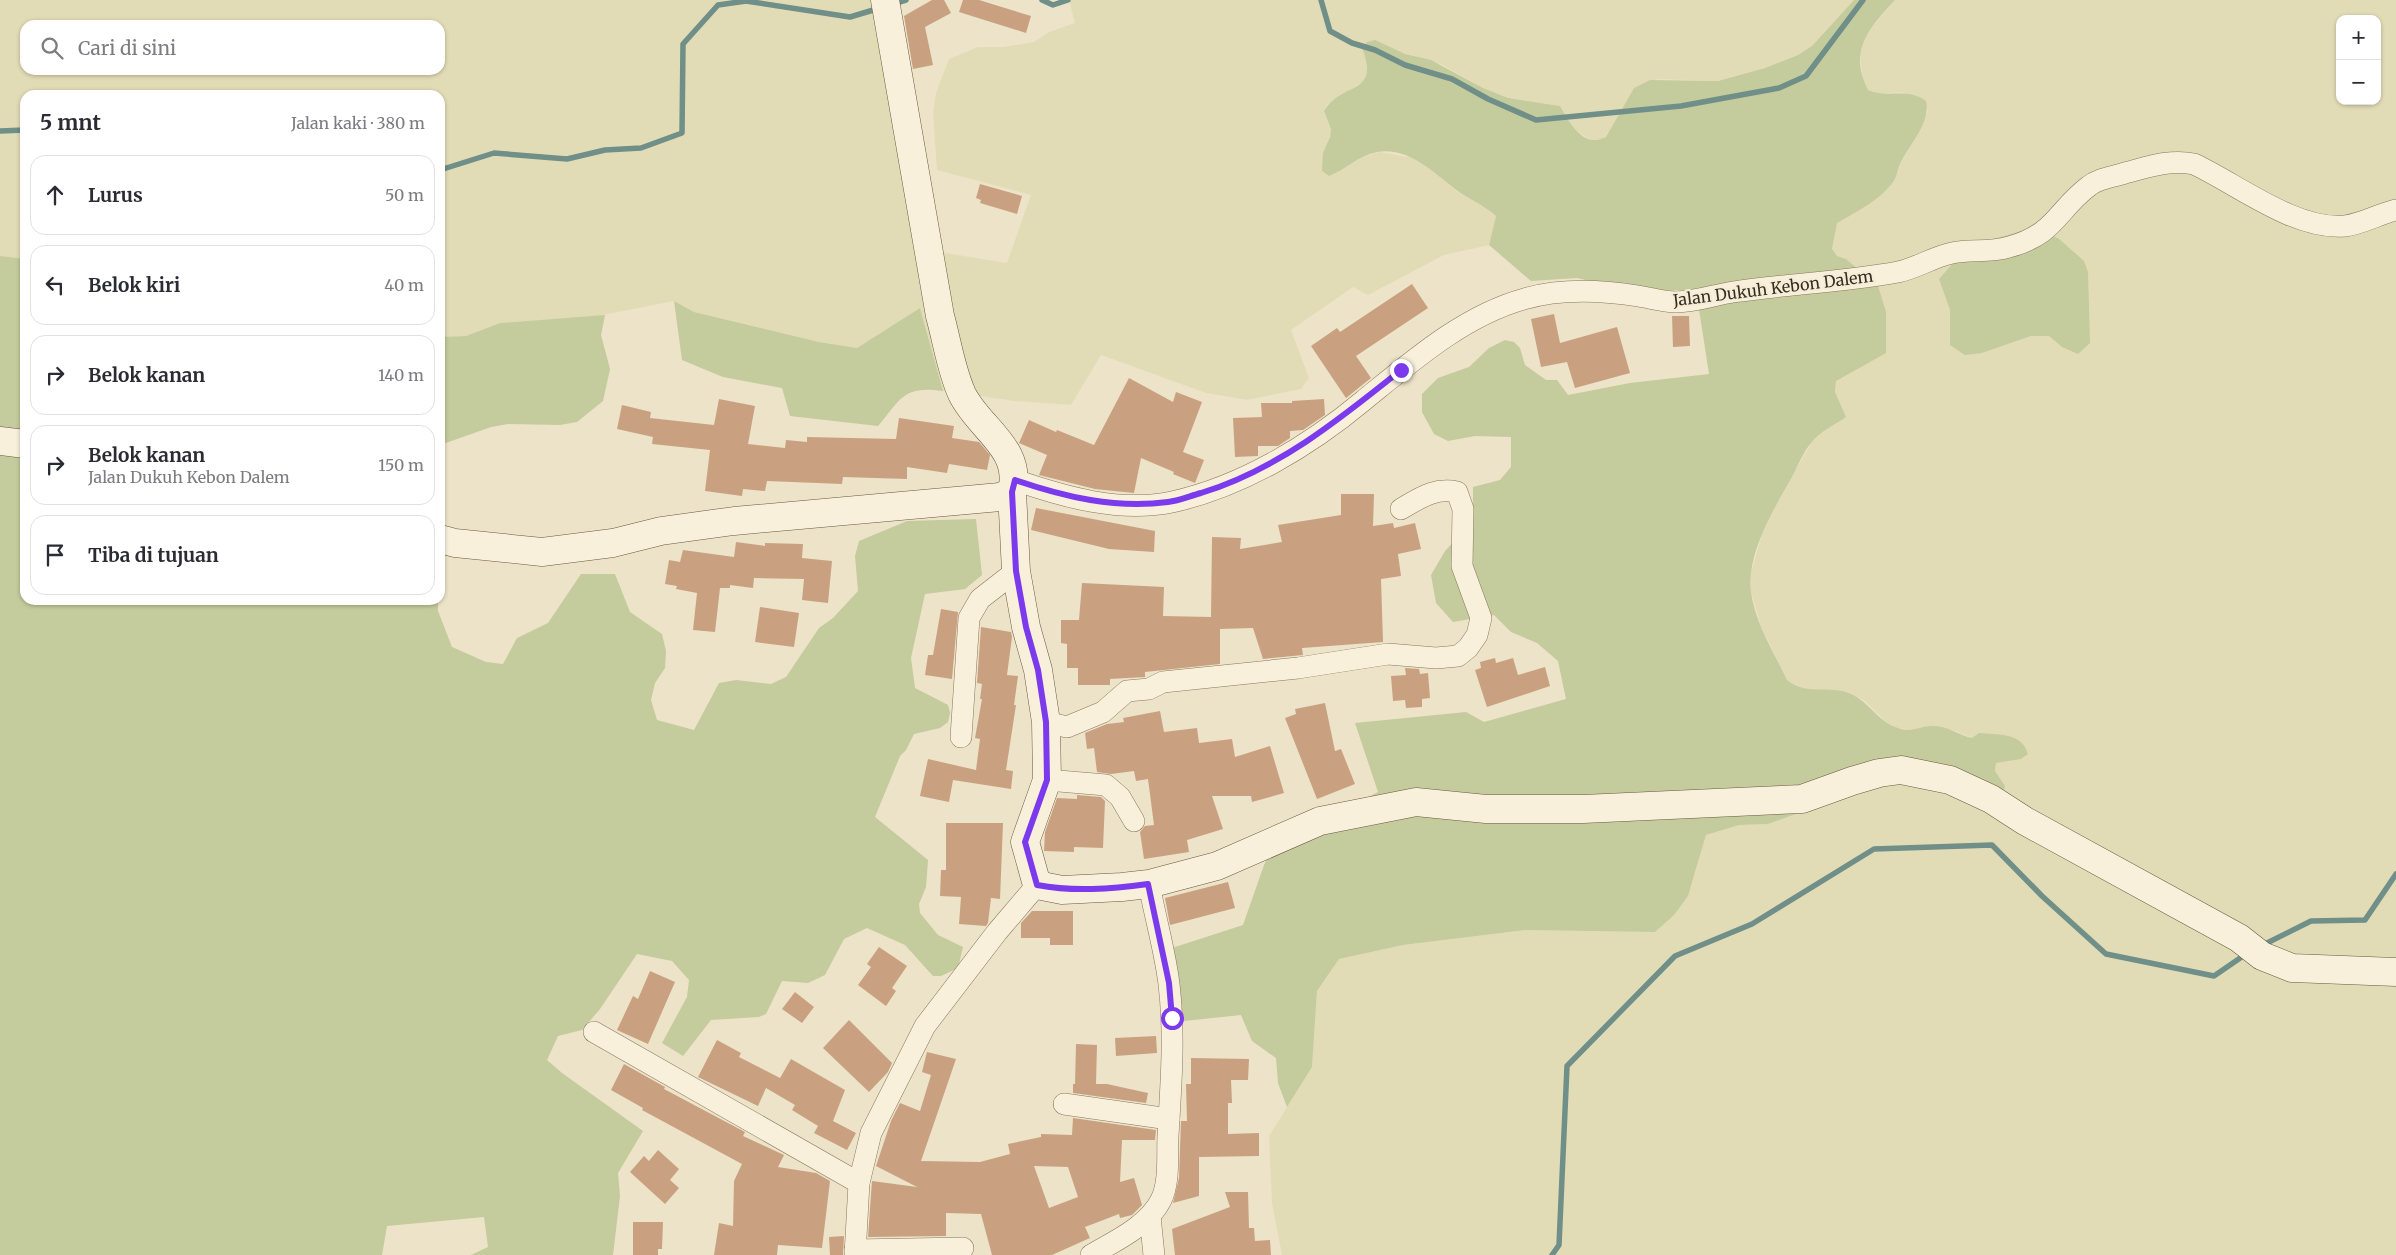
<!DOCTYPE html>
<html lang="id">
<meta charset="utf-8">
<style>
body{margin:0;font-family:Merriweather,serif;background:#f7f7f7;color:#2b2b33}
.controls{position:absolute;right:15px;top:15px;display:grid;overflow:hidden;border-radius:10px;box-shadow:0 1px 4px #0004}
.controls button{width:45px;height:45px;display:grid;place-items:center;padding:0;border:0;border-bottom:1px solid #e1e1e2;background:#fff;color:#2b2b33;font:25px sans-serif}
.stop{position:absolute;width:15px;height:15px;margin:-11px;border:4px solid #7c3aed;border-radius:50%;background:#fff}
.stop.end{background:#7c3aed;border-color:#fff;box-shadow:0 1px 5px #0008}
.list{margin:0;padding:0;list-style:none}
h2{display:flex;justify-content:space-between;align-items:center;height:65px;margin:0;padding:0 20px;font-size:21px}
h2 small{font-size:16px;font-weight:400;color:#7c7c81}
.list li{display:grid;grid-template-columns:32px 1fr auto;gap:15px;align-items:center;box-sizing:border-box;height:80px;margin:0 10px 10px;padding:0 10px;border:1px solid #e1e1e2;border-radius:15px}
.list b{display:block;font-size:19px;white-space:nowrap}
.list p{margin:0;font-size:16px;white-space:nowrap;color:#7c7c81}
.list em{font-size:16px;font-style:normal;color:#7c7c81}
.icon{flex:none;width:28px;height:28px;fill:none;stroke:currentColor;stroke-width:2;stroke-linecap:round;stroke-linejoin:round}
.map{position:relative;flex:none;width:2396px;height:1255px;overflow:hidden}
.search{position:absolute;background:#fff;box-shadow:0 1px 4px #0004;left:20px;top:20px;width:425px;height:55px;display:flex;align-items:center;gap:12px;box-sizing:border-box;padding:0 18px;border-radius:15px;color:#7c7c81;font-size:19px}
.panel{position:absolute;background:#fff;box-shadow:0 1px 4px #0004;left:20px;top:90px;width:425px;height:515px;border-radius:15px}
.map>svg:first-child{display:block}
</style>
<div class="map">
<svg width="2396" height="1255" viewBox="0 0 2396 1255">
<rect width="100%" height="100%" fill="#ede3c8"/>
<!-- farmland -->
<g fill="#e2dcb6" fill-rule="evenodd">
<path d="M0,0h874l41,248 92,15 24,-68 -94,-25 -4,-57 3,-20 13,-34 29,-12h25l31,-5 15,-10 26,-9 -6,-23h785l-42,46 -14,9 -33,13 -47,13 -60,-2 -24,9 -28,49 -7,4 -9,-2 -15,-8 -15,-25 -52,-8 -25,-10 -42,-24 -36,-10 -16,-7 -27,1 6,16v10l-4,7 -36,23 -4,7 7,18 -9,42 7,5 33,-19 17,-5 35,6 29,19 12,13 24,12 17,14 -7,29 -45,10 -76,40 -15,-8 -62,43 18,48 -8,11 -54,11 -41,-7 -105,-38 -30,50 -56,-4 -72,-10 -23,-83 -63,40 -38,-6 -125,-30 -20,-11 -82,16 -92,6 -34,13 -26,1v-242h-415v164l-25,-3zM25,25h415v45h-415z"/>
<path d="M1895,0h501v1255h-1114l-10,-52 -3,-67 43,-69 5,-76 22,-32 64,-14 122,-15 130,2 36,-45 15,-52 33,-10 29,-1 31,-11 34,-19 12,-15 160,7 -10,-15 1,-9 17,-1 -41,-23 -16,-7 -24,-5 -17,4 -19,-2 -8,-4 -23,-23 -18,-9 -35,-2 -18,-4 -7,-6 -26,-54 -10,-35v-18l15,-53 46,-78 12,-12 21,-13 -10,-25 1,-11 3,-2 7,-120 -9,-3 -5,-6 4,-27 16,-9 42,-33 6,-17 18,-30 10,-24 -25,-18 -27,2 -8,-3 -5,-9 -3,-29 6,-19zM2340,19h37v82h-37zM2058,238l30,34v18l-26,57 -13,-11h-18l-49,17 -32,-8v-35z"/>
</g>
<!-- green -->
<g fill="#c4cb9c">
<path d="M1854,0h41c-26,28 -47,51 -27,90 20,9 39,-3 58,11 5,22 -17,44 -26,63 -3,6 -3,13 -7,18 -13,18 -37,30 -56,41l-5,26 5,7 9,3 32,27 8,26v41l-50,28 -1,11 11,25c-12,8 -25,14 -34,25 -9,10 -13,22 -19,33 -18,32 -47,78 -42,117 4,31 23,60 36,88 18,15 38,6 59,12 22,7 30,28 49,35 16,7 24,-1 37,-1 14,-1 27,9 40,12l7,-5c19,2 43,-1 49,21l-7,5 -25,4 -1,8 10,15 -2,9 -65,-27 -105,26 -34,19 -31,11 -29,1 -33,10 -18,61 -14,19 -19,17 -130,-2 -122,15 -64,14 -22,32 -5,76 -25,40 -9,-24 -2,-25 -24,-17 -11,-26 -57,6 -9,-43 -3,-30 71,-23 21,-60 18,-39 60,-15 36,-19 -23,-69 111,-11 18,10 82,-23 -8,-38 -21,-18 -26,-11 -17,-17 -41,7 -17,-19 -5,-28 14,-24 28,-30v-34l27,-7 11,-13v-30l-36,-1 -27,5 -14,-7 -12,-22v-18l16,-16 31,-11 20,-19 16,-8 9,2 6,6 5,17 21,15h11l11,15 62,-12 79,-9 -13,-84 -64,1 -55,-13 -46,3 -42,-36 7,-29c-13,-12 -28,-17 -41,-27 -23,-18 -47,-42 -78,-37 -18,3 -32,18 -48,24l-7,-5 1,-18 7,-16 1,-8 -7,-18c18,-30 57,-15 38,-63l5,-6 8,-2 30,14 26,6 52,28 25,10 52,8c10,17 23,43 46,31l28,-49 16,-8 68,1 47,-13 33,-13 14,-9z"/>
<path d="M2030,229l28,9 26,23 4,11 2,71 -12,11 -16,-7 -13,-11h-18l-49,17 -17,2 -15,-10v-35l-11,-31 15,-17 24,-19z"/>
<path d="M0,256l25,3v341h413v11l14,36 34,15 17,2 14,-26 31,-15 33,-49h34l15,38 32,22 4,17 -1,17 -10,15 -4,17 6,20 37,10 25,-47 17,-3 35,4 15,-7 33,-49 14,-10 25,-27 -3,-35 4,-15 48,-20 69,-2 6,56 -17,14 -40,5 -14,64 4,30 33,17 2,8 -2,9 -8,6 -26,6 -8,16 -6,6 -25,61 53,43 -2,27 -7,17 1,9 18,22 25,12 -5,21 -17,8h-8l-28,-31 -38,-17 -23,11 -19,36 -17,8 -26,-2 -16,33 -7,3 -48,3 -28,36 -21,-13 25,-46 2,-17 -17,-19 -35,-7 -37,55 -18,21 -24,6 -11,24 15,13 81,58 -25,42 2,23 -7,59h-142l17,-8 -4,-30 -97,9 -5,29h-382z"/>
<path d="M674,301l20,11 125,30 38,6 63,-40 23,83c-40,-6 -42,8 -65,35l-88,-10 -8,-28 -59,-11 -41,-17z"/>
<path d="M605,315l-4,20 9,34 -7,32 -26,21 -17,3 -52,-1 -17,3 -51,18v-108l26,-1 34,-13z"/>
</g>
<g fill="none" stroke-linecap="round" stroke-linejoin="round">
<!-- stream -->
<g stroke="#6f8f88" stroke-width="5.5">
<path d="M1042,0l11,5 15,-5"/>
<path d="M1321,0l9,31 22,12 23,7 30,15 47,14 36,20 48,21 145,-14 98,-18 27,-12 57,-76"/>
<path d="M893,4l13,-4"/>
<path d="M0,131l25,-1"/>
<path d="M440,170l54,-17 73,6 38,-9 36,-2 41,-15 1,-89 35,-39 28,-4 104,16 30,-9"/>
<path d="M2261,946l50,-25 54,-1 31,-46"/>
<path d="M1552,1255l7,-10 8,-179 108,-110 77,-32 122,-75 118,-4 50,51 64,58 108,22 32,-22"/>
</g>
</g>
<!-- building -->
<g fill="#c9a180" fill-rule="evenodd">
<path d="M932,0h12l7,13 -26,14 8,38 -20,4 -9,-53z"/>
<path d="M963,0h16l52,16 -5,17 -67,-21z"/>
<path d="M980,184l42,12 -5,18 -37,-11 1,-3 -5,-2z"/>
<path d="M1412,284l16,24 -72,48 15,22 -25,20 -35,-52 26,-18 3,4z"/>
<path d="M1554,314l6,29 57,-16 13,46 -55,15 -8,-26 -26,5 -10,-48z"/>
<path d="M1672,316h17l1,30 -17,1z"/>
<path d="M1129,378l44,24 3,-10 26,10 -19,50 21,8 -9,23 -22,-9 1,-2 -33,-14 -7,35 -39,-4 -56,-14 8,-20 -28,-12 10,-23 27,12 1,-2 37,15z"/>
<path d="M719,399l36,7 -7,38 37,4 1,-8 21,2v-5l89,2 3,-21 55,8 -2,12 27,4 6,7 5,6 -3,15 -38,-6 -2,9 -40,-6v12l-64,-2 -1,7 -75,-3 -2,10 -22,-2 -1,7 -37,-5 5,-41 -58,-6 1,-7 -36,-8 5,-24 29,7 -1,6 64,7z"/>
<path d="M1324,399l1,16 -22,15 -13,1v7l-12,8h-20v10l-23,1 -2,-39 29,-1 -1,-14h31v-2z"/>
<path d="M1341,494h33l-1,32 20,-3 1,5 21,-5 6,26 -23,5 3,22 -20,3 2,63 -81,6 1,7 -40,4 -10,-31 -33,1v35l-75,8v5l-35,2v6h-32v-17h-11v-24l-6,-1v-23h18l3,-37 82,4 -1,29 48,1 1,-80 29,1 -1,11 42,-7 -4,-17 63,-10z"/>
<path d="M1036,508l119,23 -1,21 -45,-3 -78,-19z"/>
<path d="M736,542l29,4v-3l38,1 -1,14 30,3 -4,42 -26,-3 2,-21 -50,-1 -1,10 -23,-3v3h-10l-5,44 -22,-2 4,-37 -21,-4 1,-3 -12,-2 4,-24 11,2 3,-12 51,7z"/>
<path d="M760,607l39,6 -5,34 -39,-5z"/>
<path d="M941,609l17,3 -6,67 -27,-4 3,-20h5z"/>
<path d="M981,627l30,5 1,5 -5,38 11,1 -4,29h2l-10,65 7,1 -2,18 -58,-9 -4,22 -29,-6 8,-37 48,11 4,-31 -5,-1 7,-39h-2l2,-15 -5,-1z"/>
<path d="M1495,658l1,5 17,-5 5,17 27,-8 5,19 -63,21 -12,-37 6,-2 -1,-6z"/>
<path d="M1405,668l14,1 1,5 8,-1 2,25 -8,1v8l-16,1 -1,-8 -12,1 -2,-25 15,-1z"/>
<path d="M1325,703l10,48 6,-2 14,35 -38,15 -32,-81 11,-4 -1,-5z"/>
<path d="M1160,711l4,21 33,-4 2,15 33,-4 3,18 35,-11 14,47 -32,9 -1,-6h-39l11,33 -36,11 2,12 -45,7 -4,-27 5,-6 9,-1 -6,-46 -12,2 -2,-10 -23,3 -14,-2 -3,-24 -7,1 -2,-16 22,-9 17,-2 -1,-4z"/>
<path d="M1077,795l24,2 4,4 -2,47 -29,-1v5l-30,-1 1,-19 12,-34 20,1z"/>
<path d="M946,823h57l-3,76 -9,-1 -3,25 -2,3 -27,-2 2,-27 -21,-1 1,-26h5z"/>
<path d="M1228,882l7,26 -65,17 -5,-27z"/>
<path d="M1032,911h41v34h-23v-7h-29v-15z"/>
<path d="M879,947l28,19 -15,22 4,3 -10,15 -28,-21 13,-18 -4,-3z"/>
<path d="M650,971l25,11 -27,62 -31,-14 16,-34 5,3z"/>
<path d="M795,992l19,15 -12,16 -20,-14z"/>
<path d="M849,1020l43,43 -4,9 -19,20 -46,-44z"/>
<path d="M1156,1036l1,17 -41,3 -1,-18z"/>
<path d="M717,1040l24,13 -2,4 41,21 11,-19 54,31 -12,31 23,12 -9,17 -33,-17 4,-7 -26,-16 3,-5 -29,-17 -8,18 -60,-29z"/>
<path d="M1076,1044l21,1 -1,39h11l41,9 -2,10 -73,-10v-9h2z"/>
<path d="M927,1052l29,7 -35,102 59,1 30,-8 -2,-10 33,-7v-3l31,1 1,-17 83,12 -1,10h-33l-2,42 14,-4 8,27 -10,10 -12,3 -1,-4 -34,13 5,11 -38,17h-60l-11,-41 -35,-1v23l-78,1 4,-56 45,6 -41,-21 15,-45 9,-18 20,8 11,-36 -9,-3zM1034,1166l34,1 10,30 -29,11z"/>
<path d="M1191,1058l58,1 -1,21h-17l1,23h-4v31l31,-1v23l-60,1v39l-26,7 6,-25 2,-57h6l-1,-37h5z"/>
<path d="M624,1064l41,23 -1,2 81,43 -2,4 41,19 -6,12 38,6 14,8 -8,67 -44,-3 -1,10h-63l5,-32 14,3 1,-45 8,-17 -100,-54 1,-2 -32,-18z"/>
<path d="M658,1150l21,19 -9,11 9,8 -14,16 -35,-32 14,-16 5,5z"/>
<path d="M1225,1192h23l1,36h5l1,13 15,-1 1,15h-96l-3,-26 58,-22z"/>
<path d="M633,1222h30l-1,27h-4v6h-25z"/>
<path d="M844,1236l-1,19h-13l-1,-18z"/>
</g>
<g fill="none" stroke-linecap="round" stroke-linejoin="round">
<!-- street casing -->
<g stroke="#88765e" stroke-width="22">
<g id="street">
<path d="M1015,480c49,17 105,33 157,22 69,-15 137,-56 191,-101 48,-39 100,-85 161,-102 37,-11 76,-9 114,-3 13,2 25,6 38,6 19,0 38,-7 57,-10 55,-8 110,-10 165,-20 19,-4 35,-15 54,-19 19,-4 38,0 57,-6 47,-13 47,-36 80,-61 10,-8 24,-9 36,-13 23,-6 44,-14 69,-9 43,20 102,67 151,62 17,-2 34,-12 51,-16"/>
<path d="M1046,722l21,5 36,-15 24,-21 22,-2 14,-7 135,-14 90,-14 48,4 22,-2 10,-8 9,-13 4,-17 -19,-52 1,-57 -6,-17c-22,-5 -37,6 -56,17"/>
<path d="M961,737l8,-119 11,-19 36,-28"/>
<path d="M1047,780l59,5 14,12 14,24"/>
<path d="M594,1032l265,151"/>
<path d="M1064,1104l105,15"/>
<path d="M1150,1216l4,39"/>
<path d="M855,1250l108,-2"/>
<path d="M855,1255l4,-72 12,-50 54,-107 72,-94 40,-47"/>
<path d="M1091,1255c24,-14 57,-29 70,-55 9,-18 6,-45 7,-64 3,-51 7,-101 1,-152 -4,-33 -14,-67 -20,-100"/>
</g>
</g>
<!-- secondary casing -->
<g stroke="#6a5741" stroke-width="29">
<g id="secondary">
<path d="M0,441l25,3"/>
<path d="M1012,492l4,79 10,56 12,43 8,52 1,58 -22,62 12,43 25,5 60,-3 27,-3 68,-18 103,-45 96,-19 70,7h97l219,-10 50,-18 27,-8 22,-3 49,10 41,19 34,22 214,117 23,18 30,12 104,4"/>
<path d="M440,539l15,4 87,9 71,-9 48,-12 73,-10 266,-24 12,-5c11,-44 -33,-63 -50,-98 -11,-24 -15,-53 -22,-78l-55,-316"/>
</g>
</g>
<!-- street -->
<use href="#street" stroke="#f8f0db" stroke-width="21"/>
<!-- secondary -->
<use href="#secondary" stroke="#f8f0db" stroke-width="28"/>
</g>
<g fill="none" stroke-linecap="round" stroke-linejoin="round">
<!-- route -->
<path stroke="#7c3aed" stroke-width="6" d="M1172,1018l-3,-35 -21,-99c-37,5 -74,8 -111,1l-12,-43 22,-62 -1,-58 -8,-52 -12,-43 -10,-56 -4,-79 3,-12c50,17 100,29 153,22 11,-1 22,-6 33,-9 76,-23 139,-74 200,-123"/>
</g>
<g text-anchor="middle" stroke-width="4.5" stroke-linejoin="round" paint-order="stroke">
<!-- street labels -->
<g font-size="16" fill="#392d21" stroke="#f4edd7">
<text transform="translate(1773 288) rotate(-7)" y="6">Jalan Dukuh Kebon Dalem</text>
</g>
</g>
</svg>
<div class="controls">
<button>+</button>
<button>−</button>
</div>
<div class="stop" style="left:1172px;top:1018px"></div>
<div class="stop end" style="left:1401px;top:370px"></div>
<div class="search"><svg class="icon" aria-label="search" viewBox="0 0 24 24"><circle cx="10" cy="10" r="6"/><path d="M15 15l6 6"/></svg>Cari di sini</div>
<section class="panel">
<h2>5 mnt<small>Jalan kaki · 380 m</small></h2>
<ul class="list">
<li><svg class="icon" aria-label="ahead" viewBox="0 0 24 24"><path d="M12 20V5M6 11l6-6 6 6"/></svg><div><b>Lurus</b></div><em>50 m</em></li>
<li><svg class="icon" aria-label="left" viewBox="0 0 24 24"><path d="M17 20v-9H6M10 6l-5 5 5 5"/></svg><div><b>Belok kiri</b></div><em>40 m</em></li>
<li><svg class="icon" aria-label="right" viewBox="0 0 24 24"><path d="M7 20v-9h11M14 6l5 5-5 5"/></svg><div><b>Belok kanan</b></div><em>140 m</em></li>
<li><svg class="icon" aria-label="right" viewBox="0 0 24 24"><path d="M7 20v-9h11M14 6l5 5-5 5"/></svg><div><b>Belok kanan</b><p>Jalan Dukuh Kebon Dalem</p></div><em>150 m</em></li>
<li><svg class="icon" aria-label="arrive" viewBox="0 0 24 24"><path d="M6 21V4h12l-3 4 3 4H6"/></svg><div><b>Tiba di tujuan</b></div></li>
</ul>
</section>
</div>
